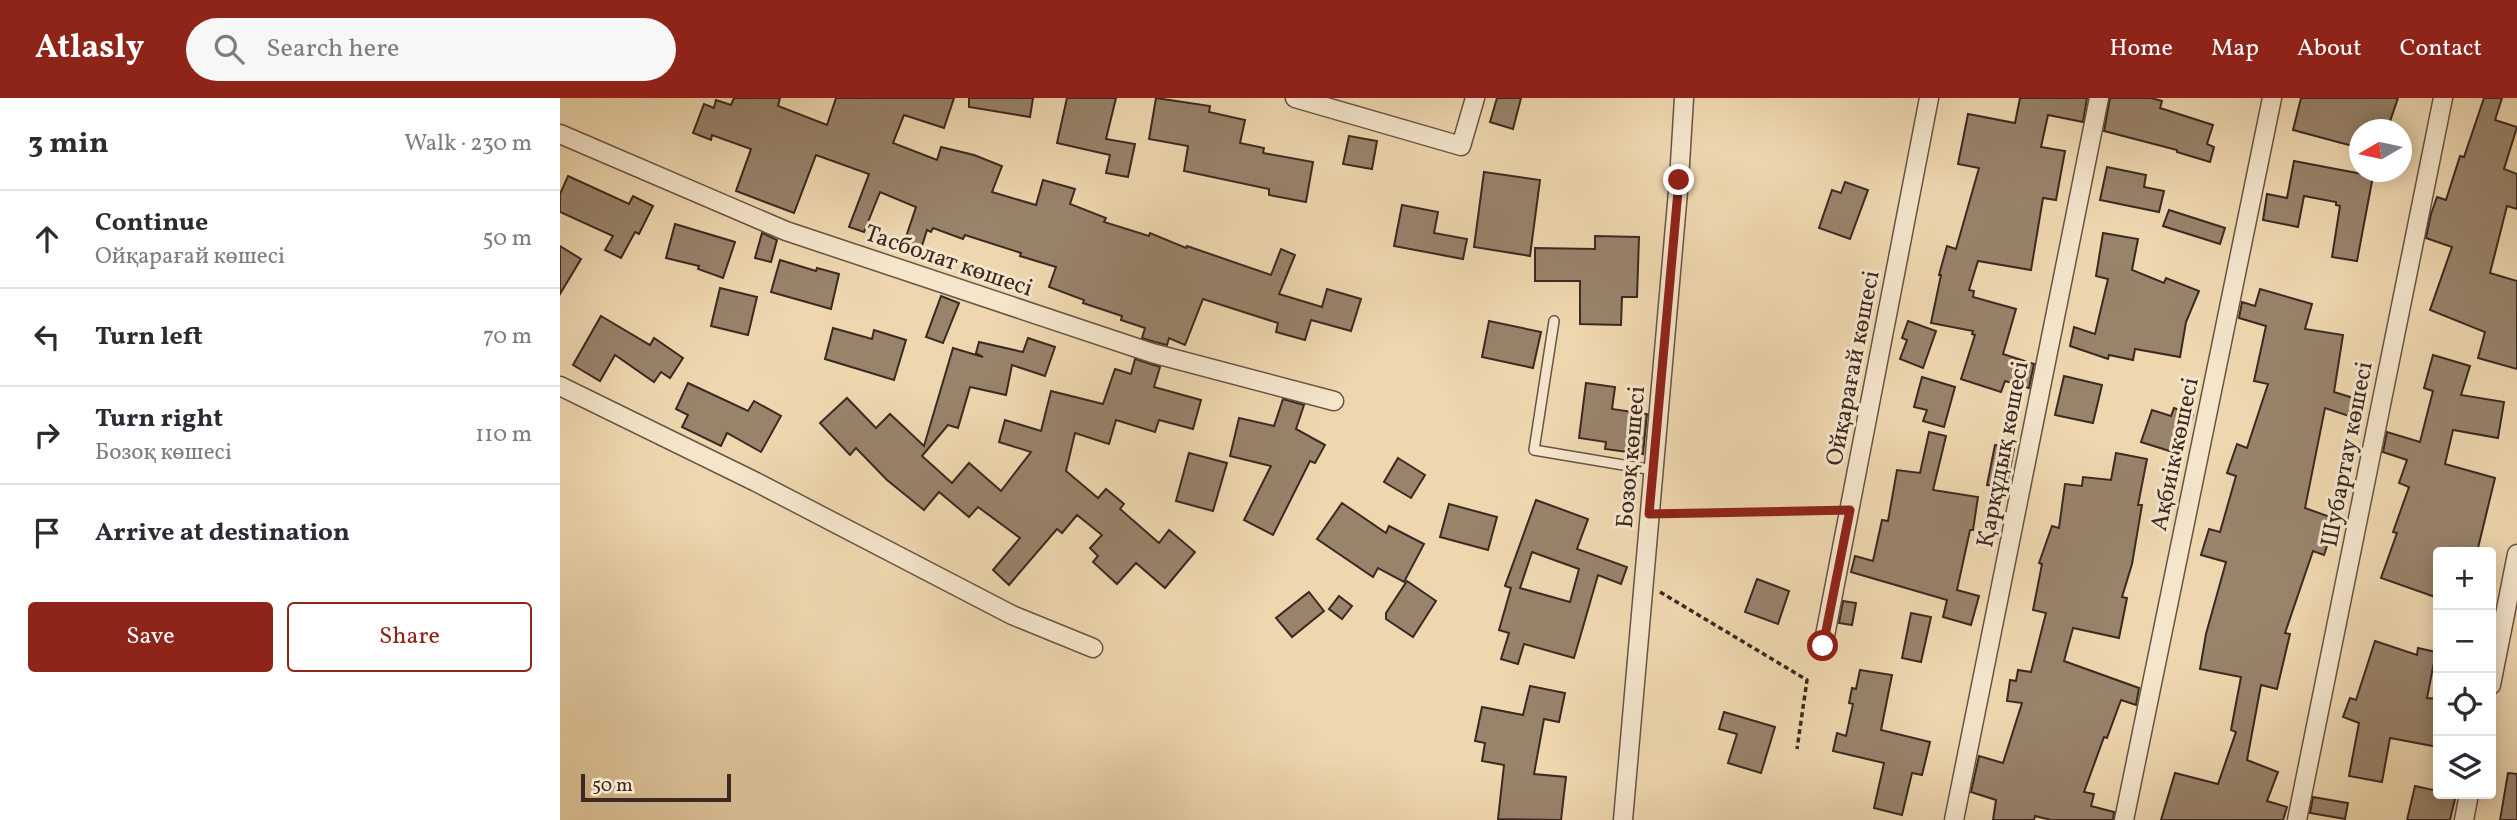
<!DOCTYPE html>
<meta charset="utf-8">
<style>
body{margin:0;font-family:Vollkorn,serif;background:#f7f7f7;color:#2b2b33}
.controls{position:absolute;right:21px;bottom:21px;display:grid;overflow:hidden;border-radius:7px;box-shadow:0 4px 18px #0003}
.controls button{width:63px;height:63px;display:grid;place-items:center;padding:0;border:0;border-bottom:2px solid #e1e1e2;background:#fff;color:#2b2b33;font:35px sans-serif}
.compass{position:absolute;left:1789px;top:21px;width:63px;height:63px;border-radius:50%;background:#fff;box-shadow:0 4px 18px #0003;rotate:261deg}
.scale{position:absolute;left:21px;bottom:18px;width:150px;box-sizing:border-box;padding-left:7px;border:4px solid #3b2922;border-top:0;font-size:19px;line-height:24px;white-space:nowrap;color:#3b2922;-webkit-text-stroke:5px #f4e5cb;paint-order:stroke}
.stop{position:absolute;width:21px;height:21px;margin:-16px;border:5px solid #8f2418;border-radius:50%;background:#fff}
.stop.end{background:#8f2418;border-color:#fff;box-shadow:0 2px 7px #0008}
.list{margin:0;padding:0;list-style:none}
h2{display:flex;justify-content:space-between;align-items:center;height:91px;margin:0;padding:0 28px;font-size:30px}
h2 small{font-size:23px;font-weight:400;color:#7c7c81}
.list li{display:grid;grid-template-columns:46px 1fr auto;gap:21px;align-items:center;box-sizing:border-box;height:98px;padding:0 28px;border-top:2px solid #e1e1e2}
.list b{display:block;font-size:26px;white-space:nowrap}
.list p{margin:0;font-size:23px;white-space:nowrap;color:#7c7c81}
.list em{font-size:23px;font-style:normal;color:#7c7c81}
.actions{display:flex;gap:14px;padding:21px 28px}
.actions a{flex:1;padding:16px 0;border:2px solid #8f2418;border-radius:7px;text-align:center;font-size:24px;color:#8f2418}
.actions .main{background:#8f2418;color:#fff}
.icon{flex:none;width:38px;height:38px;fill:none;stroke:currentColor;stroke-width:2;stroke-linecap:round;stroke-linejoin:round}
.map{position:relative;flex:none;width:1957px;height:722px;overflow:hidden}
header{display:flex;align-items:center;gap:42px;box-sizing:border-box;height:98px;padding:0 35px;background:#8f2418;color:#fff}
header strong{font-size:33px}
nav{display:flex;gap:38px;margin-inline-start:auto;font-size:24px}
.search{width:490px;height:63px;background:#f7f7f7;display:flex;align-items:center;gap:18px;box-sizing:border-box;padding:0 24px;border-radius:38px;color:#7c7c81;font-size:26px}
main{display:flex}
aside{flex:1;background:#fff}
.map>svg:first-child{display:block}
</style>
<header>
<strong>Atlasly</strong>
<div class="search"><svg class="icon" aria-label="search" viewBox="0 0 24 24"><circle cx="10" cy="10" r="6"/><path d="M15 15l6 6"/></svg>Search here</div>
<nav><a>Home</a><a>Map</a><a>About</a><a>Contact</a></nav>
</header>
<main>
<aside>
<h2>3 min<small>Walk · 230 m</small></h2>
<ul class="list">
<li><svg class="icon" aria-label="ahead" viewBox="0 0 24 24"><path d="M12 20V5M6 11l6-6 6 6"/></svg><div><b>Continue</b><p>Ойқарағай көшесі</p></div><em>50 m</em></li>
<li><svg class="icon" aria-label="left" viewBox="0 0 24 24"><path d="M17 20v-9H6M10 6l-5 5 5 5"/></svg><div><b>Turn left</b></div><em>70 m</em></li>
<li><svg class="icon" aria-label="right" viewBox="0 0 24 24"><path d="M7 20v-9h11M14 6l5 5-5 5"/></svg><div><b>Turn right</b><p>Бозоқ көшесі</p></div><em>110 m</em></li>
<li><svg class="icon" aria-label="arrive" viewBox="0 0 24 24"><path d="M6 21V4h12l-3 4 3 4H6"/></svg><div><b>Arrive at destination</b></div></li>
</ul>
<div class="actions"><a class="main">Save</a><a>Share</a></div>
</aside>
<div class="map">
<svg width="1957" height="722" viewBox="0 0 1957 722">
<rect width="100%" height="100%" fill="#eed7af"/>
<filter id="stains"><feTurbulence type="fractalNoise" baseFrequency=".00286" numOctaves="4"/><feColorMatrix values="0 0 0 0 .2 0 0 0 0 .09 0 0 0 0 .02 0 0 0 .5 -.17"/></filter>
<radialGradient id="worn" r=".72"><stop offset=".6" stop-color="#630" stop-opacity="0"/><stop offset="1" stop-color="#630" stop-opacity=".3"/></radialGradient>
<!-- building -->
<g fill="#98836b" stroke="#3b2922" stroke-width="2" fill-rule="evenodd">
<path d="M174,0h46l-2,8 49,19 9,-27h118l-10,30 -40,-13 -11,28 44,17 4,-13 33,8 28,11 -10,26 44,13 7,-25 32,9 -5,15 36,14 -2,4 45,14 1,-3 36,15 1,-2 84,29 10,-26 14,6 -16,39 43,13 5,-18 34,10 -10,32 -40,-11 -6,20 -29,-8 2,-9 -75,-24 -18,46 -16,-7 -2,7 -12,-3 -13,-4 3,-10 -24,-8 1,-4 -39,-13 1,-3 -35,-13 7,-20 -36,-11 1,-3 -56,-18 -2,4 -30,-11 -2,4 -4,-2 -7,22 -17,-6 13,-39 -36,-15 -16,40 -15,-5 20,-53 -53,-19 -22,58 -58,-22 15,-42 -39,-14 -1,5 -18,-7 11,-29 10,4 2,-8 15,5z"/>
<path d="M409,0h64l-3,19 -61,-10z"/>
<path d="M507,0h49l-10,41 29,5 -7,33 -22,-4 4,-18 -53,-12z"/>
<path d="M596,0l54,8 -1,6 36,8 -5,23 24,5 -1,5 50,9 -7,40 -37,-7v-6l-85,-18 4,-25 -39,-7z"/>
<path d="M937,0h24l-8,31 -23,-7z"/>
<path d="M1460,0h67l-4,24 -35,-7 -7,32 24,4 -9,49 -13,-2 -12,72 -53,-9 -9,29 5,1 -1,6 43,12 -13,45 31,10 -5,24 -24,-7 -4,11 -40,-13 14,-44 -3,-1 1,-3 -42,-8 10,-48h-2l8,-29 9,3 23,-81 -21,-4 10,-50 47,9z"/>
<path d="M1550,0h41l11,3 -2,7 53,17 -6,19 7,3 -4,15 -33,-10v-2l-73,-19z"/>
<path d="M1741,0h97l-11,32h-27v18l-67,-18z"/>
<path d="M1924,0h18l-7,22 22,7 -13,42 13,5v35l-10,-3 -17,67 27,8v88l-39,-11 7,-26 -55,-22 22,-63 -26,-9 5,-24 6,-17 9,3 14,-44 4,1z"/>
<path d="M789,38l28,5 -5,28 -29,-5z"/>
<path d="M1734,63l79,15 -16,85 -25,-4 8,-51 -4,-1v-3l-32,-6 -6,31 -35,-7 4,-26 20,4z"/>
<path d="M1547,69l39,8 -2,12 20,4 -5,21 -59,-12z"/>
<path d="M924,74l56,8 -10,76 -56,-9z"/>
<path d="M8,78l61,28 4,-8 20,10 -14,28 -4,-2 -14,26 -16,-8 8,-14 -53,-24v-18z"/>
<path d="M1285,84l23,8 -18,49 -31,-11 13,-38 9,3z"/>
<path d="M842,107l36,7 -4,21 33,6 -4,20 -69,-13z"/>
<path d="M1609,112l56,18 -5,16 -57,-18z"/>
<path d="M115,126l60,18 -12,36 -25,-9 1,-3 -33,-8z"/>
<path d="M202,135l15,7 -6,22 -16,-4z"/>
<path d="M1543,135l35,6 -6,31 32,13 2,-5 33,13 -13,31 -6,35 -45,-8 -2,11 -24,-5 -1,4 -38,-13 4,-19 21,7 13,-55 -12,-3z"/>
<path d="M1035,138l44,1 -2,60h-15l-1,28 -41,-1v-43h-45v-33l60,1z"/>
<path d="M0,148l21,13 -21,35z"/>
<path d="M220,162l36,11 1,-3 22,6 -8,35 -60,-17z"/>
<path d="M160,190l37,9 -9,38 -37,-9z"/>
<path d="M1700,191l52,15 -7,25 38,6 -9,57 26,8 -5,18 -30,-10 -20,100 31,11 -12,36 -11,-4 -28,82 5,1 -13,55 -16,-4 -14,75 31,12 -11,29 20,6 -4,13h-122l14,-47 43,11 18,-52 -5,-2 10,-53 -41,-8 6,-35 20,-72 -25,-7 8,-26 11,3 16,-56 -9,-3 10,-29 10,4 21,-64 -14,-3 12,-55 -27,-8 3,-16 13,4z"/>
<path d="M381,198l18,7 -16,40 -17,-6z"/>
<path d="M41,218l49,29 4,-7 29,20 -13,20 -9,-6 -7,10 -39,-27 -15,26 -27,-16z"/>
<path d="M929,223l52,11 -8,36 -51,-11z"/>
<path d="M1348,223l28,10 -13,37 -23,-9 7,-19 -5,-2z"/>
<path d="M273,230l39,11 2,-9 32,10 -12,40 -69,-21z"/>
<path d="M468,240l27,9 -10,29 -33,-11 -6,30 -36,-8 -12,41 -10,-3 -26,31 30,27 17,-20 32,28 30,-39 -32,-10 6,-22 36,11 10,-40 52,13 12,-35 16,5 4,-15 25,8 -6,20 47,13 -8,29 -34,-9 -4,12 -39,-12 -7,24 -34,-11 -9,38 32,27 8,-9 18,15 -4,5 39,34 10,-13 26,22 -30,36 -29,-25 -19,21 -24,-22 5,-6 -8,-8 12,-13 -25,-20 -15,18 -5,-4 -48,56 -16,-15 27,-32 -42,-31 -9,10 -30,-25 -15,18 -37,-30 -31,-32 -6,7 -30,-32 27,-25 29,30 14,-14 34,32 29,-98 30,9 -7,-4 3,-11 44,10z"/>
<path d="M1873,257l37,11 -9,29 43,7 -6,36 -45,-8 -8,34 50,14 -18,74h-39v46l-57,-20 16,-45 -4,-1 16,-45 -10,-4 8,-23 -24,-8 4,-20 33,10 13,-51 -9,-3z"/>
<path d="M1504,278l38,9 -9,38 -38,-8z"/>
<path d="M1362,279l33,10 -11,40 -21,-6 4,-11 -13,-3z"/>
<path d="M128,285l60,28 6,-10 27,15 -20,36 -34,-19 -6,13 -39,-19 6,-12 -12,-6z"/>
<path d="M1026,285l29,4 -3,22 35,5 -4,40 -38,-5 1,-7 -27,-4z"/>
<path d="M723,301l21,6 -8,24 29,16 -10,18 -5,-2 -37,74 -29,-15 27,-54 -41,-10 9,-38 35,8z"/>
<path d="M1614,310l19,7 -14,39 -38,-12 11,-32 19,6z"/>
<path d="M1369,334l17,4 -13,54 45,7 -5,33h-3l-13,60 22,6 -8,29 -28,-8 4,-17 -96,-28 4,-16 18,5 9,-41 6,1 9,-51 23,3z"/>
<path d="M1435,347l19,4 -8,40 -19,-4z"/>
<path d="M629,355l38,10 -14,48 -37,-10z"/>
<path d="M1556,355l31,6 -9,46h4l-10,59 -10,33 5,1 -8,40 -46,-10 -9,33 75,27 -3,17 -15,-5 -14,38 -3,-1 -20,55 10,2 -3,12 23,6 -1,8h-62l-16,-4 -1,4h-41l3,-20 -25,-8 8,-36 24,7 19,-60 -15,-2 3,-21 6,1 2,-11 13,2 15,-59 -13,-3 9,-46 -3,-1 13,-37 7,2 6,-44 17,2 1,-9 28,3z"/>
<path d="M838,360l27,17 -14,23 -27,-16z"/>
<path d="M976,402l52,19 -11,30 50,18 -6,17 -23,-9 -24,83 -50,-14 -6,20 -17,-5 8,-26 -10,-3 12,-42 -6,-2zM972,454l47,17 -9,33 -50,-14z"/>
<path d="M782,405l44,30 3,-7 35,18 -20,38 -26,-14 -5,9 -56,-38z"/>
<path d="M889,406l48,13 -9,33 -48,-13z"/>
<path d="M1197,481l32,12 -11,33 -33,-12z"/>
<path d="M847,483l29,20 -23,36 -27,-18v-6z"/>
<path d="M749,494l15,19 -32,26 -16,-19z"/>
<path d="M779,498l13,10 -10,13 -13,-10z"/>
<path d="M1283,503l13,2 -4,22 -13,-2z"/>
<path d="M1351,515l20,4 -10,45 -19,-4z"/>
<path d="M1815,543l42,14 1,-7 18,4 -9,46 11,1v48l-48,-9 -8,44 -33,-6 10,-53 -16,-6 7,-19 6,2z"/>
<path d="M1300,572l32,5 -11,55 49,12 -8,33 -10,-2 -10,42 -28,-7 10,-45 -51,-12 4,-18 9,3 7,-32 -4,-1 3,-15 4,1z"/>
<path d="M970,588l35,7 -6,29 -15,-3 -10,55 32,3 -5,43 -63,-1 6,-54 -22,-4 3,-18 -10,-2 7,-34 41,8z"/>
<path d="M1164,614l51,15 -14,46 -33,-10 9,-29 -18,-5z"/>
<path d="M1948,675l9,1v46h-17z"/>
<path d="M1855,688l23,5v3l18,1 -6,25h-43z"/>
<path d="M1753,699l35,6 -3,16 -35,-6z"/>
</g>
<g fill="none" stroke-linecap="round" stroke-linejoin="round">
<!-- service casing -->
<g stroke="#685445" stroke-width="12">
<path id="service" d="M994,223l-20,129 119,20"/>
</g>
<!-- minor casing -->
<g stroke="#685445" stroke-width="21">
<g id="minor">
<path d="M735,0l166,48 14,-48"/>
<path d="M0,36l226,97 366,122 182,48"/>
<path d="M0,288l196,96 256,133 81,33"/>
<path d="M1263,548l106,-548"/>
<path d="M1931,587l26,-131"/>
<path d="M1063,722l56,-640 5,-82"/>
<path d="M1394,722l145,-722"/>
<path d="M1564,722l148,-722"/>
<path d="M1737,722l146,-722"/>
<path d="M1904,722l5,-26"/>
</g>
</g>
<!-- path -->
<g stroke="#3b2922" stroke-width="3.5" stroke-dasharray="5 3.5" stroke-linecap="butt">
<path d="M1106,416l164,-4"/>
<path d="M1100,494l147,88 -10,69"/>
</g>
<!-- service -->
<use href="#service" stroke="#f4e5cb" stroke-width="9"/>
<!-- minor -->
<use href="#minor" stroke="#f4e5cb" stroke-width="18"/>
</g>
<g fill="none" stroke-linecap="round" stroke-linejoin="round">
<!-- route -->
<path stroke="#8f2418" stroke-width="9" d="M1119,82l-30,334 201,-4 -27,136"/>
</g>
<g text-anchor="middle" stroke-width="6" stroke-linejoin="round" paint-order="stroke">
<!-- street labels -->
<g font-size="24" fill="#3b2922" stroke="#f4e5cb">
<text transform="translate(389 162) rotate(19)" y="8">Тасболат көшесі</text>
<text transform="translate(1292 270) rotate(-79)" y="8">Ойқарағай көшесі</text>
<text transform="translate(1442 356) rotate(-79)" y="8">Қарқұдық көшесі</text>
<text transform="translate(1614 356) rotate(-78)" y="8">Ақбиік көшесі</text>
<text transform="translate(1786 356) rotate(-79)" y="8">Шубартау көшесі</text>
<text transform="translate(1070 359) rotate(-85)" y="8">Бозоқ көшесі</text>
</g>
</g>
<rect width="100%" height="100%" filter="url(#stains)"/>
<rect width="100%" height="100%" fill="url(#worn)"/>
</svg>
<div class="controls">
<button>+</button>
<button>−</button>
<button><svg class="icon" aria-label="locate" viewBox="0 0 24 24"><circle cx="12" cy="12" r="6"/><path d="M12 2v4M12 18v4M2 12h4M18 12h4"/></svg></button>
<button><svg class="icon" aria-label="layers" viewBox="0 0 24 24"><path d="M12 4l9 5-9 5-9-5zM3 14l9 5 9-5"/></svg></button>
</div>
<svg class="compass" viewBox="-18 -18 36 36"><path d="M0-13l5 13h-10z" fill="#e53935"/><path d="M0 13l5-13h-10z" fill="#7c7c81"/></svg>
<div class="scale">50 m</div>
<div class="stop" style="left:1263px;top:548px"></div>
<div class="stop end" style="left:1119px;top:82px"></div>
</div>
</main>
